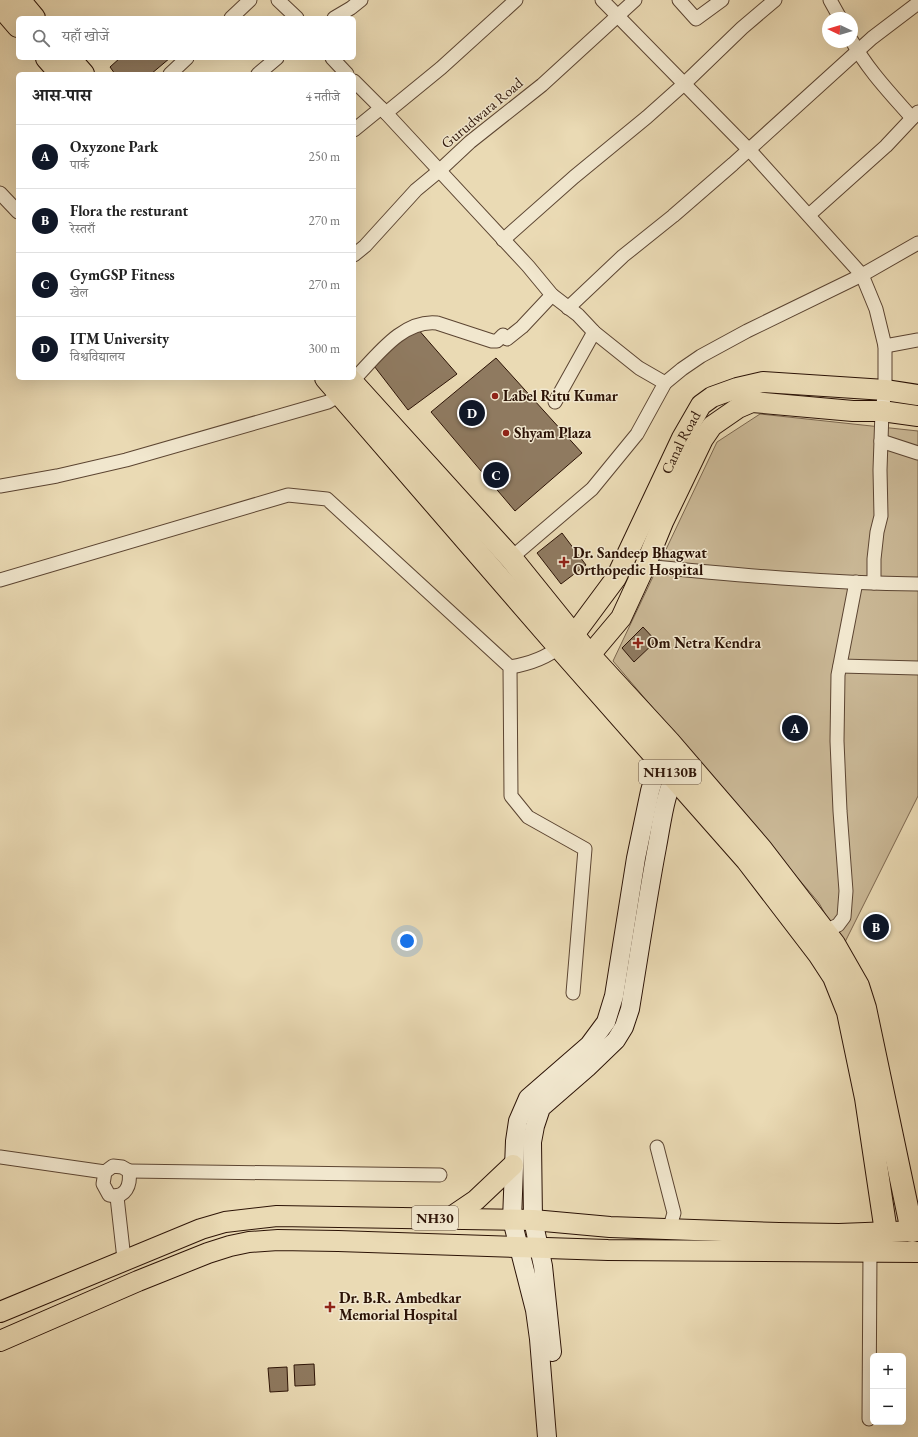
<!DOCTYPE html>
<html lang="hi">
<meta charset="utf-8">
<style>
body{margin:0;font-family:"EB Garamond","Noto Serif Devanagari",serif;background:#f6f6f6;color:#222}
.controls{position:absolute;right:12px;bottom:12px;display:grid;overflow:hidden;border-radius:6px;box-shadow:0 4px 16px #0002}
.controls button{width:36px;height:36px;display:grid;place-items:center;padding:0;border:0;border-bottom:1px solid #e0e0e0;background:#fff;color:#222;font:20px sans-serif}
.compass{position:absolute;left:822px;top:12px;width:36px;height:36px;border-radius:50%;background:#fff;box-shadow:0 4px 16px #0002;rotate:274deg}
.you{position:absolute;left:407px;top:941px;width:14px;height:14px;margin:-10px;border:3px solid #fff;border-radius:50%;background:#1a73e8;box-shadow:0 0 0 6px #1a73e833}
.badge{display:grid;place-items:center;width:26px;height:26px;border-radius:50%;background:#111827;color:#fff;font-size:13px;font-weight:700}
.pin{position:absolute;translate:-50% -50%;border:2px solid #fff;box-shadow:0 1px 4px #0006}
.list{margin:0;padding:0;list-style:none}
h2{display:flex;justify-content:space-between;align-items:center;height:52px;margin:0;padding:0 16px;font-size:17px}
h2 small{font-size:13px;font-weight:400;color:#767676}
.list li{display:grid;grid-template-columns:26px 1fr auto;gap:12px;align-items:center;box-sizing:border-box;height:64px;padding:0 16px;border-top:1px solid #e0e0e0}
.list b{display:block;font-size:15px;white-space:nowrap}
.list p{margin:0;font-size:13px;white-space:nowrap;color:#767676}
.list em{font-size:13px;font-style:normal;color:#767676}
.icon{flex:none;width:22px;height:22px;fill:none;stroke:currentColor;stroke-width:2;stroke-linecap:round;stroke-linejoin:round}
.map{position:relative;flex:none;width:918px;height:1437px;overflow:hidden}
.search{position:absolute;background:#fff;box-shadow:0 4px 16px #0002;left:16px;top:16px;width:340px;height:44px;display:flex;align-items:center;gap:10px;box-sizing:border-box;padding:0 14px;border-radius:6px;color:#767676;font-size:15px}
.panel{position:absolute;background:#fff;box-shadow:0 4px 16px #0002;left:16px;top:72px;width:340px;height:308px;border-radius:6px}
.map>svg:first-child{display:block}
</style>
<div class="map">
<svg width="918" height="1437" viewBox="0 0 918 1437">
<rect width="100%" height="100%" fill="#eadab4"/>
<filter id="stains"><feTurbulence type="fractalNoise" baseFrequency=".005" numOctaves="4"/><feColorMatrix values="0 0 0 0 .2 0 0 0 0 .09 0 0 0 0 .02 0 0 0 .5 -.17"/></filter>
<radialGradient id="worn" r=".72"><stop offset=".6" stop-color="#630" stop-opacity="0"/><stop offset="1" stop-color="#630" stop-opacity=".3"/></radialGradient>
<!-- green -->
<path fill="#cab896" stroke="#7b664e" d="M760,414l158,17v365l-75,150 -24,-43 -206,-242 104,-219z"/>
<!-- building -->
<g fill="#8f7a60" stroke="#2c1306">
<path d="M120,58h50l-19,16h-36l-5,-7z"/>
<path d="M417,328l40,46 -49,36 -37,-48z"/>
<path d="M496,358l86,95 -67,58 -84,-99z"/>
<path d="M562,533l24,32 -25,19 -24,-31z"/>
<path d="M643,627l13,14 -22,21 -12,-14z"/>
<path d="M314,1364l1,21 -20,1 -1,-21z"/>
<path d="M287,1367l1,24 -18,1 -2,-24z"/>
</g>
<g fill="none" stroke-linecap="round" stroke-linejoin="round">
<!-- street casing -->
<g stroke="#5c4532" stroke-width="15">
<g id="street">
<path d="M278,0l19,18"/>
<path d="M602,0l152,155 108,120 14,34 9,37v44l-3,21 -2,59 1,46 -4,16 -3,27v24"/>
<path d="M679,0l17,19 26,-19"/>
<path d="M830,0l10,18"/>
<path d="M231,18l19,-18"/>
<path d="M334,18l17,-10 10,-8"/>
<path d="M852,41c15,28 39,53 60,77"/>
<path d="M332,58l15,16"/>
<path d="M170,74l17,-16"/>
<path d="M258,74l19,-16"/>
<path d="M354,81l32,32 142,153 24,29 26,20 16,17 45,36 26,15"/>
<path d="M386,113l55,-45 75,-68"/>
<path d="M354,130l27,-22"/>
<path d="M0,193l18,19"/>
<path d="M809,215l77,-69 32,-34"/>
<path d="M503,240l71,-63 73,-60 37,-33 58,-56 33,-28"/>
<path d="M354,255l11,-9 51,-56 23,-19 31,-29 72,-57 93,-85"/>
<path d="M568,308l55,-52 50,-40 60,-52 139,-126 46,-35"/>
<path d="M885,346l33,-6"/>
<path d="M555,402l39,-70"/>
<path d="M881,441l37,12"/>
<path d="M0,486l57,-10 69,-16 202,-58c34,-20 64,-84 109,-79l55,18h5l6,-6 4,4 15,-12 30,-32"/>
<path d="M511,558l81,-69 45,-55 28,-51 17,-14 19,-13 46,-25 115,-56 56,-32"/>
<path d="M645,566c91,9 182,17 273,18"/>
<path d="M0,580l288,-85 39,4 183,168 1,129 17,21 57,32 -12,144"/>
<path d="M840,666l78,2"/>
<path d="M510,667c18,-3 35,-8 49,-20"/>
<path d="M820,936l5,-5 13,-6 6,-8 2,-26 -6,-80 -3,-70 1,-66 18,-93"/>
<path d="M657,1147l17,66 -5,17"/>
<path d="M0,1157l105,15"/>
<path d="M113,1166l9,1 7,4c2,14 -3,28 -20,24l-6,-11 2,-12z"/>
<path d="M129,1171l311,4"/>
<path d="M117,1197l7,62"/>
<path d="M869,1419l1,-167"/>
</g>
</g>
<!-- secondary casing -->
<g stroke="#2c1306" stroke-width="20">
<g id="secondary">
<path d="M552,1352l-9,-86 -10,-46 -1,-78 3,-16 6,-18 46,-40 29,-28 8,-13 6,-18c9,-54 17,-109 27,-162 5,-26 8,-57 22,-79"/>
<path d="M547,1437l-8,-98 -4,-29 -23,-90 3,-79 3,-20 10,-23 61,-53 17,-23 8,-26 22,-138 14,-67 9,-31 5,-10"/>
</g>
</g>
<!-- primary casing -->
<g stroke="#2c1306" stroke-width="22">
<g id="primary">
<path id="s1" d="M561,646l12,-10 43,-58 66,-140 19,-33 11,-8 25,-9 26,-6 122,8 33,5"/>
<path d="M579,668l42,-50 24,-52 18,-44 40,-83 9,-13 26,-18 14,-6 101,9h29l36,5"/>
<path d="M448,1219l28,-19 37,-35"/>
<path d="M0,1312l201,-83 24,-7 52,-6 256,4 77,7 169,6 60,1 79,-3"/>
<path d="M0,1341l138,-60 70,-28 22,-7 19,-4 29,-2 60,1 270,9 310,2"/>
</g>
</g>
<!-- highway casing -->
<g stroke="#2c1306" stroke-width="24">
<g id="highway">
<path d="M19,0l15,18"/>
<path d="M0,5l18,21"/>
<path d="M47,58l14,16"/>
<path d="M69,58l14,16"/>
<path d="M326,378l233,269 188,213 72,94 15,23 14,35 18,86 20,134"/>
<path d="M348,378l163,180 79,98 79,86 92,107 73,95 24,42 7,22 47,223"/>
</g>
</g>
<!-- street -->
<use href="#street" stroke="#f1e7ce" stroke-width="13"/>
<!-- secondary -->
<use href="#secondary" stroke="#f1e7ce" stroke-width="18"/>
<!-- primary -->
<use href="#primary" stroke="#eadab4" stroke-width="20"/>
<!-- highway -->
<use href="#highway" stroke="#eadab4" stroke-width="22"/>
</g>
<!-- markers -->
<g fill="#8f2418" stroke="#f1e7ce" stroke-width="1.5">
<circle cx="495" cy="396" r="4"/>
<circle cx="506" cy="433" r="4"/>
<path d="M562 556h4v4h4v4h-4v4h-4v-4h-4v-4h4z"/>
<path d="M636 637h4v4h4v4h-4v4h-4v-4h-4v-4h4z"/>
<path d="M328 1301h4v4h4v4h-4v4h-4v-4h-4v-4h4z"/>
</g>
<g text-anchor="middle" stroke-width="3" stroke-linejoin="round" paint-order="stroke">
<!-- shield labels -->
<g fill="#f1e7ce" stroke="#675342" stroke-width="1">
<rect x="639" y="760" width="62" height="24" rx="3"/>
<rect x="412" y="1206" width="46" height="24" rx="3"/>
</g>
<g font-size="14" font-weight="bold" fill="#2c1306">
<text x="670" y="777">NH130B</text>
<text x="435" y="1223">NH30</text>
</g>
<!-- street labels -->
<g font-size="15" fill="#2c1306" stroke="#f1e7ce">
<text transform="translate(482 113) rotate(-40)" y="5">Gurudwara Road</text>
<text dy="5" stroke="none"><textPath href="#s1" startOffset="238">Canal Road</textPath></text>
</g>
<!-- poi labels -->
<g font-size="15" font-weight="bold" fill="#2c1306" stroke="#f1e7ce" text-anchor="start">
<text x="503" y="401">Label Ritu Kumar</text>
<text x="514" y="438">Shyam Plaza</text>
<text x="573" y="558">Dr. Sandeep Bhagwat<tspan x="573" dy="17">Orthopedic Hospital</tspan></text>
<text x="647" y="648">Om Netra Kendra</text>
<text x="339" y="1303">Dr. B.R. Ambedkar<tspan x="339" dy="17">Memorial Hospital</tspan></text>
</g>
</g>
<rect width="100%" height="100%" filter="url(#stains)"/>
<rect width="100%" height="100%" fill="url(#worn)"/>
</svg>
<div class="controls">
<button>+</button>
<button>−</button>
</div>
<svg class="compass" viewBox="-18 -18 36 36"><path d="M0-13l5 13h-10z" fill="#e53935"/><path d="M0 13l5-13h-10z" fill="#767676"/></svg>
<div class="you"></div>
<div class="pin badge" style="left:795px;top:728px">A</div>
<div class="pin badge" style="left:876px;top:927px">B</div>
<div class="pin badge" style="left:496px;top:475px">C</div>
<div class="pin badge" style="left:472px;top:413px">D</div>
<div class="search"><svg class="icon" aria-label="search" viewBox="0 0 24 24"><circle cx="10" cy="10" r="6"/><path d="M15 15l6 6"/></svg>यहाँ खोजें</div>
<section class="panel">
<h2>आस-पास<small>4 नतीजे</small></h2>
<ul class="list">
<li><span class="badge">A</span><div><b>Oxyzone Park</b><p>पार्क</p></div><em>250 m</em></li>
<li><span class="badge">B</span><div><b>Flora the resturant</b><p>रेस्तराँ</p></div><em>270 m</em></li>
<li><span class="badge">C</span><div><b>GymGSP Fitness</b><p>खेल</p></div><em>270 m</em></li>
<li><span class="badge">D</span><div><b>ITM University</b><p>विश्वविद्यालय</p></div><em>300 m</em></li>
</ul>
</section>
</div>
